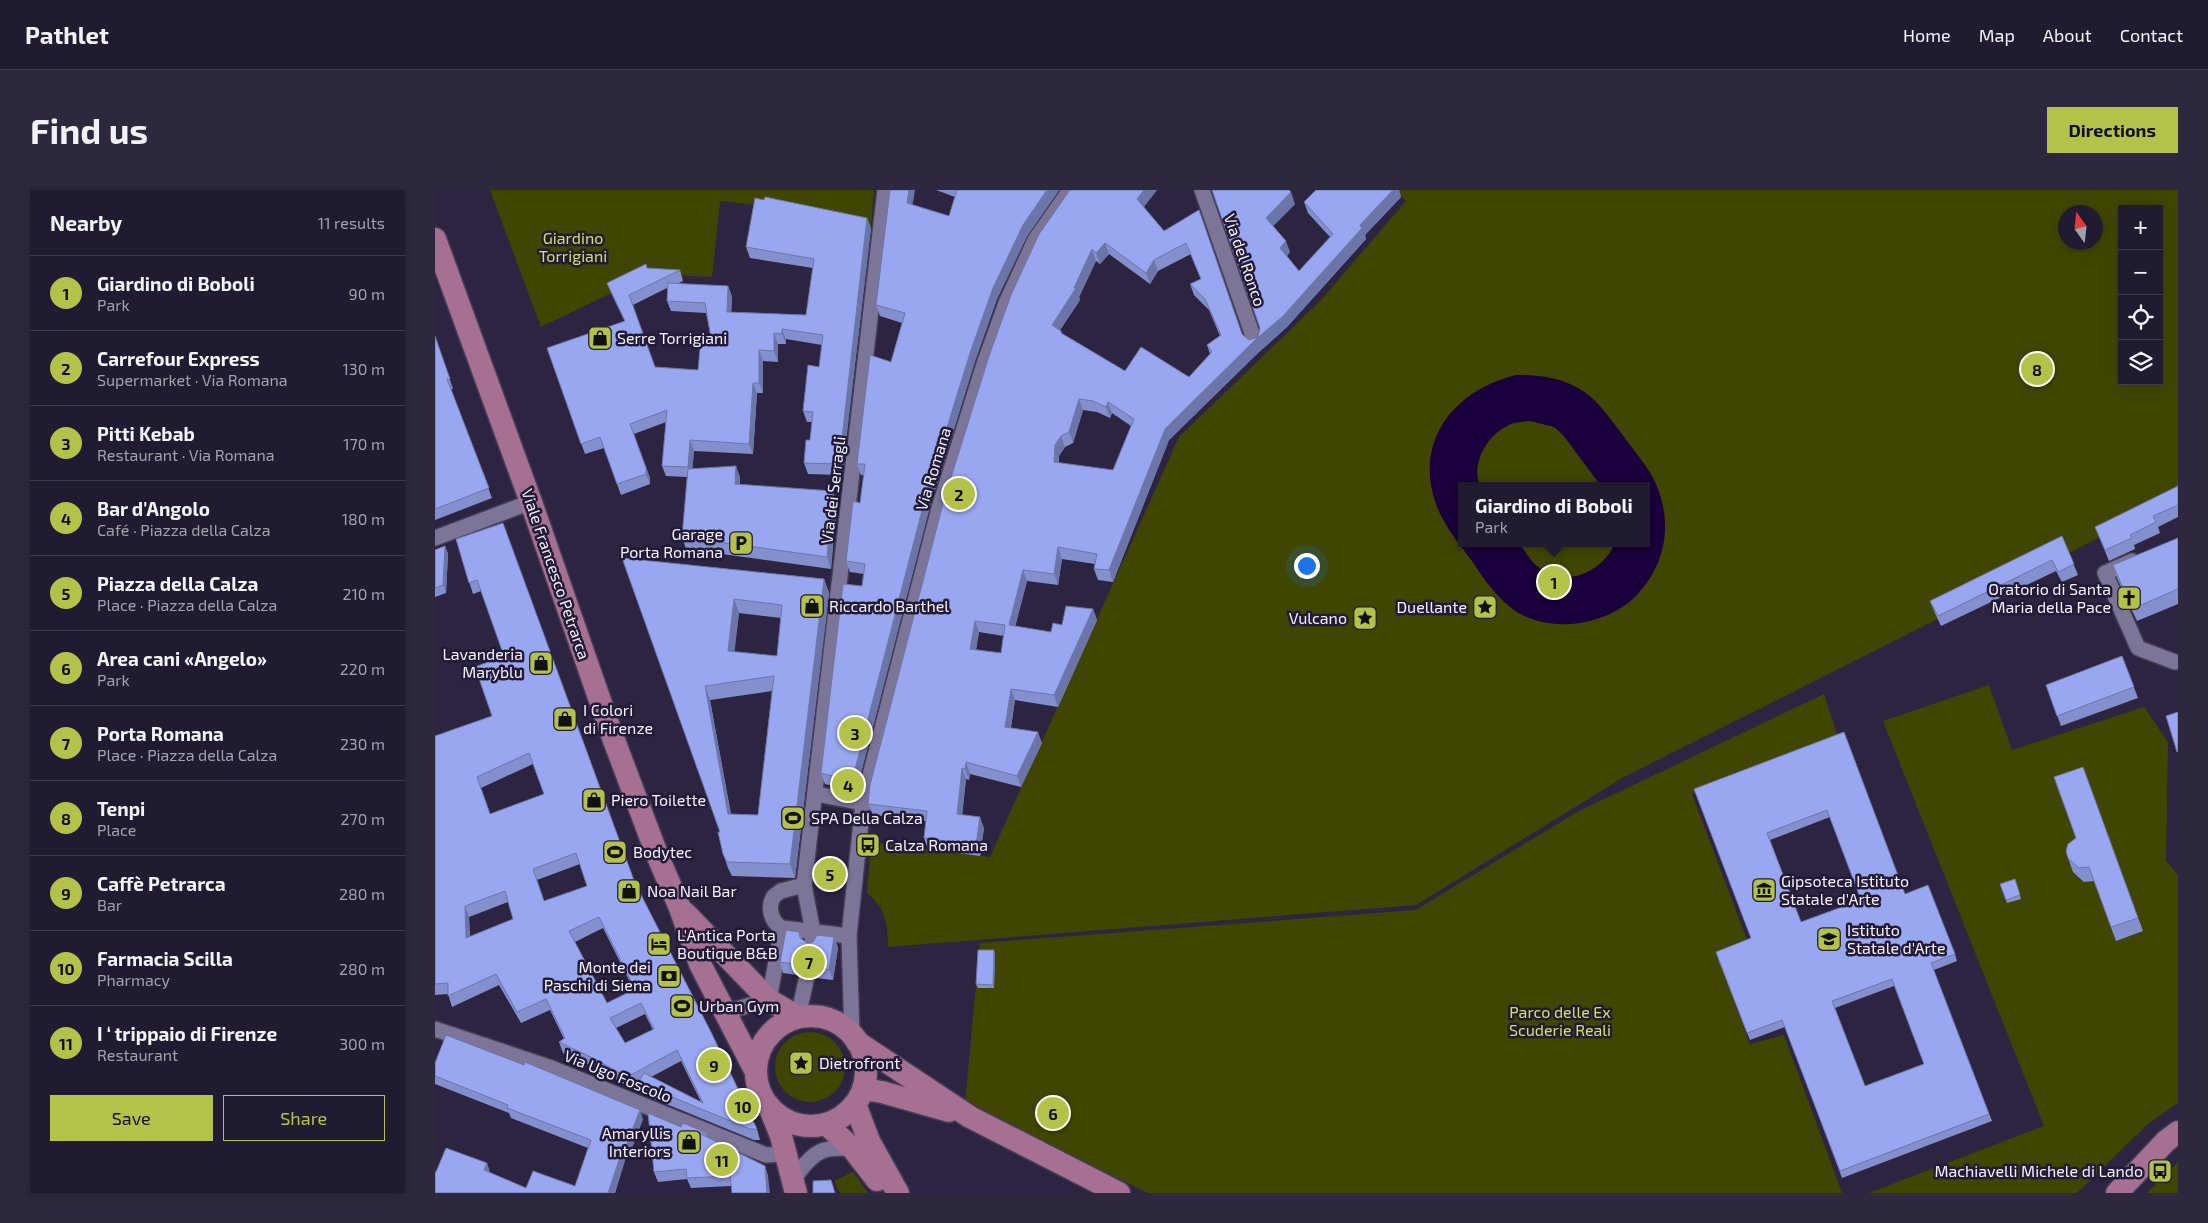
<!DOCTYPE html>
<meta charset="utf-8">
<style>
body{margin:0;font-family:"Exo 2",sans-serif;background:#2d283d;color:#f1f3f6}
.controls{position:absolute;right:15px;top:15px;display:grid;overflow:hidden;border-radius:0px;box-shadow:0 2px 12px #0003}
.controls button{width:45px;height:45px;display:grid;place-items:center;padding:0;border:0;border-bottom:1px solid #3e394d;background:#211b31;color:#f1f3f6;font:25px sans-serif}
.compass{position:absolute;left:1623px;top:15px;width:45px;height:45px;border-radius:50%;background:#211b31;box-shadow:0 2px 12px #0003;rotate:345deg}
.you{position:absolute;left:871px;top:375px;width:18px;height:18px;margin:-12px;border:4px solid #fff;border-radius:50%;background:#1a73e8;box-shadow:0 0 0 8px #1a73e833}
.badge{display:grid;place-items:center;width:32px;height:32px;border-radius:50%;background:#b5c24a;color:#111;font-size:16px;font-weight:700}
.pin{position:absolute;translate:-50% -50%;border:2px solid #fff;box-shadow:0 1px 5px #0006}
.popup{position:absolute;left:1023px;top:292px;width:192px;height:65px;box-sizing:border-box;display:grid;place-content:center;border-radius:0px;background:#211b31;filter:drop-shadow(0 1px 4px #0005);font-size:16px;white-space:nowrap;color:#a2a1ab}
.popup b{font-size:19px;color:#f1f3f6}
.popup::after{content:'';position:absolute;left:50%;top:100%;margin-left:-10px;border:10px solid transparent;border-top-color:#211b31}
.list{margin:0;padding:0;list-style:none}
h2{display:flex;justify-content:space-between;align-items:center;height:65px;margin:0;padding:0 20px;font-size:21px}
h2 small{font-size:16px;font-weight:400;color:#a2a1ab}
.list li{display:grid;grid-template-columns:32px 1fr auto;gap:15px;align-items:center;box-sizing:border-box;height:75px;padding:0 20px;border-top:1px solid #3e394d}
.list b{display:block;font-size:19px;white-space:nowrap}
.list p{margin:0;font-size:16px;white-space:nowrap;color:#a2a1ab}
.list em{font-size:16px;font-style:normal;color:#a2a1ab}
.actions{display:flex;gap:10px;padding:15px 20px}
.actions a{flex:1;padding:11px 0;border:1px solid #b5c24a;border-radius:0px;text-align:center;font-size:18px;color:#b5c24a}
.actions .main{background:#b5c24a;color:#111}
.icon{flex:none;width:28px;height:28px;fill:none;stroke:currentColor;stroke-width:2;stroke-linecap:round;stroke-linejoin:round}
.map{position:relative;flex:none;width:1743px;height:1003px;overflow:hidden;border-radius:0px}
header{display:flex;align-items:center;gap:30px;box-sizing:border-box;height:70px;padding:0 25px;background:#211b31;border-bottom:1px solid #3e394d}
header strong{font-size:24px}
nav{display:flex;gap:28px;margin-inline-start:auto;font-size:18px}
.intro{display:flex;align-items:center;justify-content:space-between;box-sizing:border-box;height:120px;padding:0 30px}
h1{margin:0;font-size:35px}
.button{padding:12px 22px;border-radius:0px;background:#b5c24a;color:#111;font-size:18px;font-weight:700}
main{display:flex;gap:30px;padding:0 30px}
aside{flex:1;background:#211b31;border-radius:0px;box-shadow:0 2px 12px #0003}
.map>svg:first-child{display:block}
</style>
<header>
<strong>Pathlet</strong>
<nav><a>Home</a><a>Map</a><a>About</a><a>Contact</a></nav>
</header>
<div class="intro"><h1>Find us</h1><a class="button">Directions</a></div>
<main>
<aside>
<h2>Nearby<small>11 results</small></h2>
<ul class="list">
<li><span class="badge">1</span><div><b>Giardino di Boboli</b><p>Park</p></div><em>90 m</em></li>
<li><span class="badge">2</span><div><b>Carrefour Express</b><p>Supermarket · Via Romana</p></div><em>130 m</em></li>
<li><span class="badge">3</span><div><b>Pitti Kebab</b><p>Restaurant · Via Romana</p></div><em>170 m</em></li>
<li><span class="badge">4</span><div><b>Bar d'Angolo</b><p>Café · Piazza della Calza</p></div><em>180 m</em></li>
<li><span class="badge">5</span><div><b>Piazza della Calza</b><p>Place · Piazza della Calza</p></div><em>210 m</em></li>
<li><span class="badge">6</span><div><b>Area cani «Angelo»</b><p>Park</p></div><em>220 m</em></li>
<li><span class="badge">7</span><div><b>Porta Romana</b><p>Place · Piazza della Calza</p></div><em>230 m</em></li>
<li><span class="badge">8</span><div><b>Tenpi</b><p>Place</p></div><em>270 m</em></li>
<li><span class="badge">9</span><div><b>Caffè Petrarca</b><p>Bar</p></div><em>280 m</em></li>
<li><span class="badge">10</span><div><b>Farmacia Scilla</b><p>Pharmacy</p></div><em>280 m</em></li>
<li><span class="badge">11</span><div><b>I ‘ trippaio di Firenze</b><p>Restaurant</p></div><em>300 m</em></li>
</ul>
<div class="actions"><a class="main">Save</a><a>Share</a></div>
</aside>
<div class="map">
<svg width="1743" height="1003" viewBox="0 0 1743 1003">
<rect width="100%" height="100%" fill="#2c2441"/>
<!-- green -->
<g fill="#404601" fill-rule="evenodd">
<path d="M55,0h384l-3,37 -101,-21 -50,-5 -8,76 -61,-3 -110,53z"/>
<path d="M961,0h782v308l-554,279 -208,128 -528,42c0,-23 -2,-38 -21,-54l4,-51 119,15 189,-420 142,-137 85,-99zM1687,19h37v172h-37zM1630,22h30v30h-30zM1026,296h186v57h-186z"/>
<path d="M1554,495l23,65 132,-43 24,35 -2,119 12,14v228l-29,20 -72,70h-208l175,-67 -161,-405z"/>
<path d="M1389,504l15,46 -147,54 57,151 -31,13 32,86 34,-9 58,158h-694l-183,-90 15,-160 436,-33 161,-98z"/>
<circle cx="375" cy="877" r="35"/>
<path d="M1743,971v32h-31l30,-30z"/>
<path d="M418,982l15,21h-28l-6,-12z"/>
</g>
<!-- water -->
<path fill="#1a003c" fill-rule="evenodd" d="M1081,185c22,0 42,2 62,13 19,10 31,30 44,46 11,16 26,32 34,50 17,39 10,81 -20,112 -29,29 -83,38 -119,16 -19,-12 -33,-33 -45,-51 -13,-18 -29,-36 -36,-57 -23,-64 20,-115 80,-129zM1095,231l24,6 9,8 38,51h46v57h-32c-11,27 -47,45 -73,27 -10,-7 -16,-17 -23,-27h-58v-57h19c-9,-23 7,-50 27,-60 6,-4 15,-4 23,-5z"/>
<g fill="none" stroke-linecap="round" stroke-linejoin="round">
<!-- minor casing -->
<g stroke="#453e56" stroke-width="18">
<g id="minor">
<path d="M767,0l53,152"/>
<path d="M0,348l96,-36"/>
<path d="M1697,371l-27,12 33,75 37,14"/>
<path d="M381,604l47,9"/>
<path d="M369,695l-23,6 -7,5c-7,11 -3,26 8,32l67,8"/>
<path d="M377,754l1,-12 -9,-47 81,-695"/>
<path d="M290,822l44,-12 13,-72"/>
<path d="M363,827l9,-41"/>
<path d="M0,839l114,38 217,88 20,-1"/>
<path d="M417,845l-3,-99 14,-133 16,-63 60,-232 45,-144 22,-61 29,-63 35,-50"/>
<path d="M363,983c17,-23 27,-27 55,-24"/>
</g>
</g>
<!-- primary casing -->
<g stroke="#453e56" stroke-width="25">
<g id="primary">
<path d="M0,49l96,263 81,233 46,122 22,51 20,56 56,108"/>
<path d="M250,723l84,87 29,17"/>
<circle cx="376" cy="881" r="55"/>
<path d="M422,852l113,75 149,76"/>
<path d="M428,899l19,3 67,19"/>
<path d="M420,914l14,37 29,52"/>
<path d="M334,916l12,30 15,57"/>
<path d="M391,934l27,25 24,31"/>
<path d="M1682,1003l49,-52 12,-9"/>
</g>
</g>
<!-- minor -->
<use href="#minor" stroke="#7d7597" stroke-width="15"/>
<!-- primary -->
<use href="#primary" stroke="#a57092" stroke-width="22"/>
</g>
<!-- wall -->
<g fill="#8490ce" fill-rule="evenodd">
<path d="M501,0h123l-32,46 -30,63 -22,62 -45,145 -74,286 -31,-8 -4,-11 41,-187 2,-12 -14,-2 -4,-11 14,-58 4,-28h-3l-4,-11 34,-102 11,-39 -22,-7 -4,-11 36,-100 37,11 6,-19z"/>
<path d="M635,0h87l-14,17 21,24 35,-21 43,124 7,6 9,-3 2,-9 -48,-138 83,14 -22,22 17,26 -3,4 12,15 31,-34 -22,-24 -4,-11 12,-12h83l2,7 -36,38 1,4 -79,88 -28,25 -90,88 -56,142 -15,-2 -4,-11 1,-5 -33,-5 -4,26 -31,-4 -12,45 36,6 11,-7 31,-16 4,11 -39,87 -43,-7 -4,28 31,15 -21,44 -51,-13 -1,6 -3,-1 -4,36 22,13 -4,28 -52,-7 -4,-11 2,-17 -53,-6 -5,-11zM674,64l41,30 8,-13 33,-17 10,25 -11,5 4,11 15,15 11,26 -13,9 3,9 -21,23 -64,-6 -62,-37 -3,-4 20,-30 -1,-3 17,-36 4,3zM648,220l14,2 13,6 2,-5 19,13 -18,44 -54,-7v-7l6,-9 8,-4zM544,442l25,4 -3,17 -25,-3z"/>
<path d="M329,10l103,18 4,10 -29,247 -34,-1 -4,-11 6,-23 2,-18h-5l-4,-11 16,-44 3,-22 -36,-6v5h-8v18l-15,-1v32h-6l-4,61 -59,-3 -2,18 48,8v8l97,17 -6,67 -145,-20 -4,-12 5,-60 -21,-1 -4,-10 4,-44 -32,12 16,44v6l-29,11 -17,-47 -19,6 -38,-106 78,-26 -14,-29 -4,-10 73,-13 3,11 -6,3 51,2 4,11 -1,15 75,3 7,-47 -63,-10 -4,-11zM232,98v13l4,10 35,2 5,25 -13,32 -43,-3 -22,-62z"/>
<path d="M0,146l18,53h-2l41,109 -57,22z"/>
<path d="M1743,296v31l-20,10 2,6 -26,12 1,4 -26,12 -14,-34z"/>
<path d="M1627,346l16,39 -16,7 -6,-11 -115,55 -7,-15 -4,-10z"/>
<path d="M1743,348v66l-41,17 -20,-43 -4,-13z"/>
<path d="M21,349l179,344 122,246 3,11h-6l-112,-46 -4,-10 -7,4 -32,-19 -36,-16 -4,-11 5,-3 -14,-29 -29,13 -22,-38 -47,22 -4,-13 -13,1v-270v11l57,-20 12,-60 -23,-65 -8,3zM98,574l11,30 -54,20 -9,-26zM145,674l7,22 -43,15 -7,-21zM73,712l5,17 -43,18 -1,-20zM168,738l31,62 -27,13 -32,-61zM210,824l8,16 -28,13 -9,-15zM246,871l20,41 -50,-25z"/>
<path d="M10,356l3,8 -2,39 -11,4v-47z"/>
<path d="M187,368l202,21 5,14 -34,285 -63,-2 -4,-8 -5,-14 -3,-22zM304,423l42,5 -4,38 -43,-4zM337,501l-14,124 -27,-1 -21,-114z"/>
<path d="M1687,466l16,42 -77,28 -15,-41z"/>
<path d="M1409,542l61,162 50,60 2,7 -23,9 58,151 -150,57 -57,-151 -35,13 -32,-81 33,-21 -57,-149zM1395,627l31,83 -60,22 -31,-82zM1459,796l30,78 -59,22 -30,-78z"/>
<path d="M1648,577l60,164 -27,10 -22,-60 -10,1 -11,-10 -5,-14 8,-20z"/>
<path d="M1580,689l6,20 -14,4 -7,-19z"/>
<path d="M364,742l3,7 5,4 27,-6 4,11 -5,32 -17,-2 -3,-9 -4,-2 -9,2 -2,6 -15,-2 -3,-11z"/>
<path d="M560,764l-1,34h-16l-2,-4z"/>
<path d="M0,873l208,56 -15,39 -2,-1 -11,36h-180l52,-30 3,10 36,15 49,-2 13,-38 -77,-30 -2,-5 -74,-29z"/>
<path d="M246,937l24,5 2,5 58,29 3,10 -37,10 -40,2 -4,-9 -29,3 -4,-10z"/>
</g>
<!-- shaded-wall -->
<g fill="#6b75a8">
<path d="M474,0h6l-4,24 -4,-11z"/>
<path d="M612,0h12l-32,46 -30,63 -22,62 -45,145 -74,286 -4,-11 74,-286 45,-145 22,-62 30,-63z"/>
<path d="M709,0h13l-16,21 -4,-12z"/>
<path d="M958,0h6l2,7 -36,38 1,4 -79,88 -28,25 -90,88 -56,142 -4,-12 56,-141 90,-89 105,-115z"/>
<path d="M856,2l4,12 -25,25 -4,-11z"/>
<path d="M432,28l4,10 -29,247 -3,-11z"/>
<path d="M851,51l4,11 -6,7 -4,-11z"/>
<path d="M670,53l4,11 -9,10 -4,-11z"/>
<path d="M657,59l4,12 -17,36 1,3 -24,36 -4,-11 22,-37z"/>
<path d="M719,70l4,11 -8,13 -4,-11z"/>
<path d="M293,96l4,11 -1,25 -4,-10z"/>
<path d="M347,139l4,10v5l-4,-10z"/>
<path d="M339,143l4,11v18l-4,-11z"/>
<path d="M324,160l4,11v32l-4,-10z"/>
<path d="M318,193l4,10 -4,61 -4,-10z"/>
<path d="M644,209l4,11 -10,33 -4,-11z"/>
<path d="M673,212l4,11 -2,5 -4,-11z"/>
<path d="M626,246l4,11 -6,9 -1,17 -4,-11 1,-17z"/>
<path d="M255,250l4,11 -2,26 -4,-10z"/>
<path d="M301,276l4,11 -1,19 -4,-12z"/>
<path d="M211,278l4,10v6l-4,-10z"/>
<path d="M398,301l4,11 -6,67 -4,-12z"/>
<path d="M10,356l3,8 -2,39 -3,-8z"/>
<path d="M623,357l4,12 -4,26 -4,-11z"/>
<path d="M588,380l4,11 -14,55 -4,-11z"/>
<path d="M389,389l5,14 -34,285 -5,-14z"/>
<path d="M299,409l5,14 -6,52 -5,-14z"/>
<path d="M658,419l4,11 -39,87 -4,-12z"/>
<path d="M540,431l4,11 -5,28 -4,-11z"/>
<path d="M270,496l5,14 23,128 -5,-14z"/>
<path d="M576,499l4,11 -6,39 -4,-12z"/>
<path d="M603,542l4,11 -21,44 -4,-11z"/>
<path d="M531,572l4,12 -1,6 -4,-11z"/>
<path d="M527,578l4,11 -5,47 -4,-12z"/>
<path d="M545,627l4,11 -4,28 -4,-11z"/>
<path d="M30,716l4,11 1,32 -4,-11z"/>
<path d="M399,747l4,11 -5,32 -4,-10z"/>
<path d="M559,760l1,4 -1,34 -1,-3z"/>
<path d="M362,769l3,10 -2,6 -4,-11z"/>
<path d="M205,920l3,9 -15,39 -3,-10z"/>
<path d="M188,958l3,9 -11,36h-7z"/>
<path d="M52,973l3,10 -6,-3z"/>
<path d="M330,976l3,10 2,17h-3z"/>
</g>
<!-- building -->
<g fill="#99a7f0" stroke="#6b75a8" fill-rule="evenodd">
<path d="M455,0h19l-2,13 42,13 8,-26h90l-24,35 -30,63 -22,62 -45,145 -74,286 -31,-8 22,-189 19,2 3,-22 -19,-3 7,-60 7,2 5,-39h-8l13,-109 21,7 14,-49 -29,-8z"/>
<path d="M635,0h74l-7,9 27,32 35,-21 43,124 7,6 9,-3 2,-9 -48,-138h77l2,2 -25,26 20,23 -6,7 19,23 34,-37 -29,-32 12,-12h77l-33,35 2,3 -79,88 -28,24 -90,89 -56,141 -15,-1 3,-15 -39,-7 -4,27 -31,-4 -14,55 42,7 2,-9 9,2 4,-19 27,3 -39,86 -43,-6 -6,38 33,5 -21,44 -51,-14 -1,7 -3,-1 -5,46 23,3 -4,28 -52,-7 3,-27 -59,-7 2,-19 74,-285 45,-144 22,-61 28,-61zM670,53l41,30 8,-13 32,-17 15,36 -11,5 15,15 16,36 -14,10 5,7 -23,25 -48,-30 -16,24 -64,-38v-2l-9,-6 24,-37h-2l18,-39 4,4zM644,209l14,2 13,6 2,-5 26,17 -21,51 -59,-8 1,-17 6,-9 8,-4zM540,431l30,4 -4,28 -31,-4z"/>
<path d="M330,7l102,21 -28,246 -35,-1 2,-23h4l3,-28 -10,-1 5,-46 11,2 4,-32 -41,-6v5l-8,-1v18l-15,-1v33h-6l-4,61 -59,-4 -2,27 -26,-1 5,-56 -37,14 16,44v6l-29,10 -17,-47 -19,7 -34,-96 78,-27 -18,-38 39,-19 1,4 33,2 -51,25 26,72 43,3 3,-32h10l-6,-35 -38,-2 1,-18 60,3 -1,26 79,3 8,-56 -68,-12 9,-49 9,2z"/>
<path d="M0,146l15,43h-3l42,109 -54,21z"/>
<path d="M301,276l-1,18 98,7 -6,66 -145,-20 6,-68z"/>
<path d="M1743,296v19l-25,11 3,6 -26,13 2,3 -27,12 -10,-23z"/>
<path d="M68,333l132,360 77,151 45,95h-7l-112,-46 6,-10 59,30 -26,-53 -50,27 -32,-18 -36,-17 6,-4 -19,-39 -29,13 -21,-38 -48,22v-13l-13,1v-248l57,-20 -17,-49 29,-11 -27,-76 -8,3 -13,-44zM94,563l15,41 -54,20 -13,-37zM141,663l11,33 -43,15 -11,-32zM70,701l8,28 -47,19 -1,-32zM164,727l36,72 -28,14 -38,-72zM206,813l13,26 -29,14 -15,-25z"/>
<path d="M1627,346l12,28 -16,8 -6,-12 -114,56 -8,-15z"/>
<path d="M1743,348v51l-46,20 -19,-44z"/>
<path d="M10,356l-2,39 -8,3v-38z"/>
<path d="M187,368l202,21 -34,285 -63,-2 -4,-8 -5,-22h2zM299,409l48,6 -5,51 -49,-5zM339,486l-16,139 -30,-1 -23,-128z"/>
<path d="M1687,466l12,31 -77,29 -11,-31z"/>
<path d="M1743,522v39l-1,1 -11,-36z"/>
<path d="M1409,542l61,162 23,-9 27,69 -24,9 58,151 -149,57 -58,-151 -35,13 -31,-81 35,-14 -57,-149zM1392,620l34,90 -60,22 -34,-89zM1457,789l32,85 -59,22 -33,-85z"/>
<path d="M1648,577l55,151 -27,9 -22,-60 -10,1 -11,-10 -2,-7 2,-7 8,-6 -22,-61z"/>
<path d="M1580,689l5,16 -14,5 -6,-16z"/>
<path d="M351,740l13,2 1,6 7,5 6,-1 4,-7 17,2 -5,33 -17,-3 -2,-8 -5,-3 -8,3 -3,5 -14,-2z"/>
<path d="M543,760h16l-1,35 -17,-1z"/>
<path d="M11,845l78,30 1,-3 115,48 -15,38h-2l-15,45h-173v-21h1l10,-24 41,15 -3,7 42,18 7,-17 42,15 16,-46 -84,-32 1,-3 -73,-29v-13z"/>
<path d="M213,923l33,14 2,-4 22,9h-8l68,34 2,27h-35l-2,-17 -43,2 -1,-9 -32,3z"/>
<path d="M396,990l4,13h-22v-12z"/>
</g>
<!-- icons -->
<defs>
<g id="shop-square" transform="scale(1.25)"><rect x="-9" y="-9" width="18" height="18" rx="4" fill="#b5c24a" stroke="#221a36"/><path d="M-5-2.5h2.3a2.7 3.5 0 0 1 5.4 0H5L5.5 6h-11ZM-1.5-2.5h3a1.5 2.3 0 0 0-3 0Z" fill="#111"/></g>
<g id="parking-square" transform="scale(1.25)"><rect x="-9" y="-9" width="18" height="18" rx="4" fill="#b5c24a" stroke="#221a36"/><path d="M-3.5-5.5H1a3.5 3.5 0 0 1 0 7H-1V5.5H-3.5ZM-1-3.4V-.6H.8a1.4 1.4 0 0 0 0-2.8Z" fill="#111"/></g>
<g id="church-square" transform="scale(1.25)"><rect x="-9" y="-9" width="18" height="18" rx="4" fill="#b5c24a" stroke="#221a36"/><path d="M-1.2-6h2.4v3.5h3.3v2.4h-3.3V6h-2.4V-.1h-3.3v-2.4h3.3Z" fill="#111"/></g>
<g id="sight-square" transform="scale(1.25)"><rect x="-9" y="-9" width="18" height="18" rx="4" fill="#b5c24a" stroke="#221a36"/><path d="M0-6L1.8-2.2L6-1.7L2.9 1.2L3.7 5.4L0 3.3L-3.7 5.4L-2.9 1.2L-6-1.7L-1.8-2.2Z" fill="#111"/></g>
<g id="stadium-square" transform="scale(1.25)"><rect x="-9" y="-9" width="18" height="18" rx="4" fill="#b5c24a" stroke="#221a36"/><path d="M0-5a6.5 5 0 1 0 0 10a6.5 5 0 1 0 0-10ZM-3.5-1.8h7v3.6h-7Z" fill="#111"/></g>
<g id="bus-square" transform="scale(1.25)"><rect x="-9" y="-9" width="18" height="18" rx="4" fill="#b5c24a" stroke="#221a36"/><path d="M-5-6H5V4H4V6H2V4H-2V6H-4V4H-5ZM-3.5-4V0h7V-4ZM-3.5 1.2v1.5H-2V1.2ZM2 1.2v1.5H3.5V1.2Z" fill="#111"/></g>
<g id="museum-square" transform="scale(1.25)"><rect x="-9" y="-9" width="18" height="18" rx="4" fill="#b5c24a" stroke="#221a36"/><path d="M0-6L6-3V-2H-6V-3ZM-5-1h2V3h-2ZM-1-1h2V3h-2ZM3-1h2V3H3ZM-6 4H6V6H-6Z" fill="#111"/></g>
<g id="school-square" transform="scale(1.25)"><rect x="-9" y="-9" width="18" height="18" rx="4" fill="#b5c24a" stroke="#221a36"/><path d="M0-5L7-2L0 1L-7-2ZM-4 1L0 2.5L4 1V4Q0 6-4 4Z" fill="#111"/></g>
<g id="hotel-square" transform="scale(1.25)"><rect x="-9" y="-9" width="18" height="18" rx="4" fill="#b5c24a" stroke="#221a36"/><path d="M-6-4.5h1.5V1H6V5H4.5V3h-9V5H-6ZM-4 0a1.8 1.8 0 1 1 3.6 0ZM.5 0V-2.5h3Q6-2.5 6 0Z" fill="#111"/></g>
<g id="bank-square" transform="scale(1.25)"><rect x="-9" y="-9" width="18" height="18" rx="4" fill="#b5c24a" stroke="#221a36"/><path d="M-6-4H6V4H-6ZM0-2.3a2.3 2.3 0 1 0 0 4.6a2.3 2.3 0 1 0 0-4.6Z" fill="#111"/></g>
</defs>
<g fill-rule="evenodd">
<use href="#shop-square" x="165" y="148"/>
<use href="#parking-square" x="306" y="353"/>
<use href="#church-square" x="1694" y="408"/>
<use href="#shop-square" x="377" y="416"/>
<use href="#sight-square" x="1050" y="417"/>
<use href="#sight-square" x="930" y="428"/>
<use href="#shop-square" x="106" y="473"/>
<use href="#shop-square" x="130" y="529"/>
<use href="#shop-square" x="159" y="610"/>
<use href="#stadium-square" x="358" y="628"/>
<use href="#bus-square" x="433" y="655"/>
<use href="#stadium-square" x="180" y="662"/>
<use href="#museum-square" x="1329" y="700"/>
<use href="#shop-square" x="194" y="701"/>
<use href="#school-square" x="1394" y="749"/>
<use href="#hotel-square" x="224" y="754"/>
<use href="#bank-square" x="234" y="786"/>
<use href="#stadium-square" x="247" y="816"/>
<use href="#sight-square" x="366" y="873"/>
<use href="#shop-square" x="254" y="952"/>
<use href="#bus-square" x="1725" y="981"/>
</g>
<g text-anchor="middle" stroke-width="5" stroke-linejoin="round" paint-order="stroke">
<!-- park labels -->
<g font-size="16" fill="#d3e257" stroke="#221a36">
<text x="138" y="54">Giardino<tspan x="138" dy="18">Torrigiani</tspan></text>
<text x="1125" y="828">Parco delle Ex<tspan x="1125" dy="18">Scuderie Reali</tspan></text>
</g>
<!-- street labels -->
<g font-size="16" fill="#f4f1fd" stroke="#221a36">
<text transform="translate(810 70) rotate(71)" y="6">Via del Ronco</text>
<text transform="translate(498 279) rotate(-73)" y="6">Via Romana</text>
<text transform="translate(398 300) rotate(-83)" y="6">Via dei Serragli</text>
<text transform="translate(121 384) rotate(71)" y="6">Viale Francesco Petrarca</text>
<text transform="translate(183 886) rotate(22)" y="6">Via Ugo Foscolo</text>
</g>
<!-- poi labels -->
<g font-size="16" fill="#f4f1fd" stroke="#221a36" text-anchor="start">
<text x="182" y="154">Serre Torrigiani</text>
<text x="288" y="350" text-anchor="end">Garage<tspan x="288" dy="18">Porta Romana</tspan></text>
<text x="1676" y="405" text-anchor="end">Oratorio di Santa<tspan x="1676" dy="18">Maria della Pace</tspan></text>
<text x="394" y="422">Riccardo Barthel</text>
<text x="1032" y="423" text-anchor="end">Duellante</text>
<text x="912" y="434" text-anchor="end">Vulcano</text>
<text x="88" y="470" text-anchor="end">Lavanderia<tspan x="88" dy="18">Maryblu</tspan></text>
<text x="148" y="526">I Colori<tspan x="148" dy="18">di Firenze</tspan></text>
<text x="176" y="616">Piero Toilette</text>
<text x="376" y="634">SPA Della Calza</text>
<text x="450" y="661">Calza Romana</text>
<text x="198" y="668">Bodytec</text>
<text x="1346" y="697">Gipsoteca Istituto<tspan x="1346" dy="18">Statale d'Arte</tspan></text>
<text x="212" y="707">Noa Nail Bar</text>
<text x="1412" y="746">Istituto<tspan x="1412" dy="18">Statale d'Arte</tspan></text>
<text x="242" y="751">L'Antica Porta<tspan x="242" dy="18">Boutique B&amp;B</tspan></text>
<text x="216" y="783" text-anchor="end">Monte dei<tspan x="216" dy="18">Paschi di Siena</tspan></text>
<text x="264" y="822">Urban Gym</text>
<text x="384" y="879">Dietrofront</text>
<text x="236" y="949" text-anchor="end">Amaryllis<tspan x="236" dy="18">Interiors</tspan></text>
<text x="1708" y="987" text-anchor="end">Machiavelli Michele di Lando</text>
</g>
</g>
</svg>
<div class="controls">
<button>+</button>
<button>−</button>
<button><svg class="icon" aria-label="locate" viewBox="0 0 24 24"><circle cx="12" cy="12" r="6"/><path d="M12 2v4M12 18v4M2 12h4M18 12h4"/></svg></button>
<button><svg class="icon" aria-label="layers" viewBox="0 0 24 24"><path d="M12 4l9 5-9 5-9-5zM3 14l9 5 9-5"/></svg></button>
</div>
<svg class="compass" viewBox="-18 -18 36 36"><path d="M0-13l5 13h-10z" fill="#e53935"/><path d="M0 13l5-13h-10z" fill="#a2a1ab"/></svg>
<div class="you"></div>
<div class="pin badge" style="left:1119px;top:392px">1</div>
<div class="popup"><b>Giardino di Boboli</b>Park</div>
<div class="pin badge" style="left:524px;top:304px">2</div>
<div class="pin badge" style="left:420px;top:543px">3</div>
<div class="pin badge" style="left:413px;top:595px">4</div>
<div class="pin badge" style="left:395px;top:684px">5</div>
<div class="pin badge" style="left:618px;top:923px">6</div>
<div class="pin badge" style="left:374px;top:772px">7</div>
<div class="pin badge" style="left:1602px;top:179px">8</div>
<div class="pin badge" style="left:279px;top:875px">9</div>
<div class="pin badge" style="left:308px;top:916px">10</div>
<div class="pin badge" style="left:287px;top:970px">11</div>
</div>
</main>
